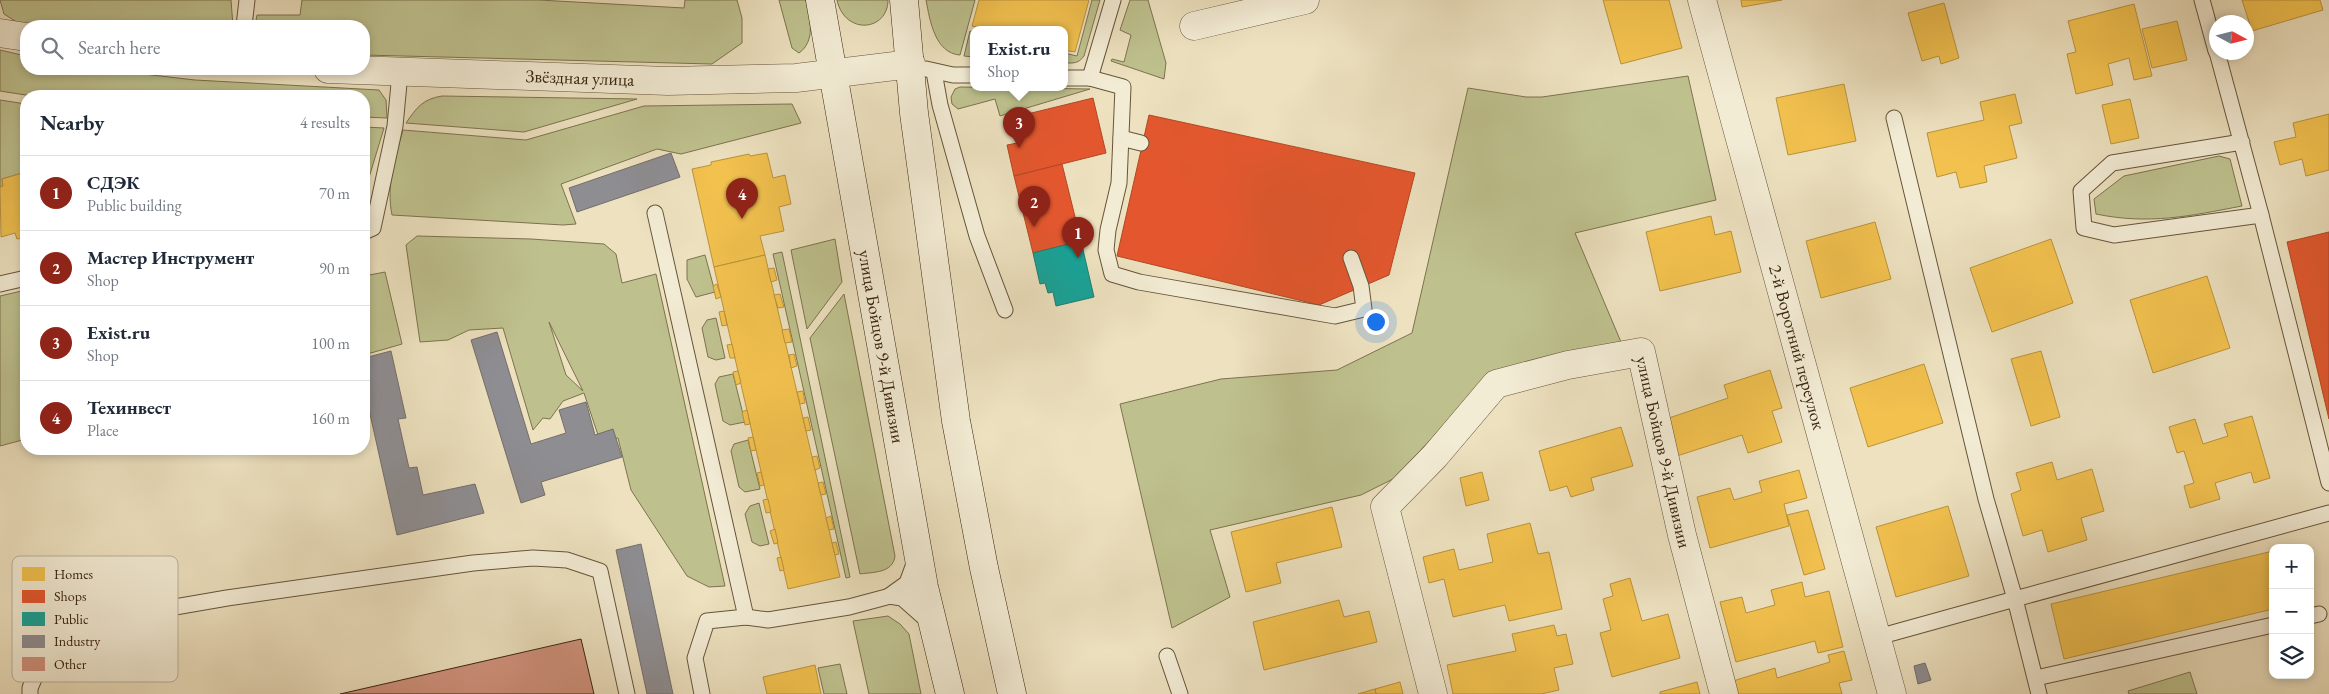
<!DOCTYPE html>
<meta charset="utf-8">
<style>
body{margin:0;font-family:"EB Garamond",serif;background:#f2f2f3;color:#1f2937}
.controls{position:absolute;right:15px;bottom:15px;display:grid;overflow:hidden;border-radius:10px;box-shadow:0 2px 8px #0003}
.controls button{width:45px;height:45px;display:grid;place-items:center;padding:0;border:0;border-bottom:1px solid #e0e1e3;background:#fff;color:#1f2937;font:25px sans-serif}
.compass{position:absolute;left:2209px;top:15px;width:45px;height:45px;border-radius:50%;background:#fff;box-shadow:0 2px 8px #0003;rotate:97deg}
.you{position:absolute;left:1375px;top:321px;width:18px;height:18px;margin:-12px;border:4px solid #fff;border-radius:50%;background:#1a73e8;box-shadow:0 0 0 8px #1a73e833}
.badge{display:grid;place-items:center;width:32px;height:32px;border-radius:50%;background:#8f2418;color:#fff;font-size:16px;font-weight:700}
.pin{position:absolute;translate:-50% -41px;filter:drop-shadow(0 1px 2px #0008)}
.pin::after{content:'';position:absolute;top:26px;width:18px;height:15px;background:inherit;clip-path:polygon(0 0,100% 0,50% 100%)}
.popup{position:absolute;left:970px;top:26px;width:98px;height:65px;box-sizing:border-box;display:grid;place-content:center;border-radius:10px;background:#fff;filter:drop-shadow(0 1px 4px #0005);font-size:16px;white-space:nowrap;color:#747a83}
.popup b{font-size:19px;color:#1f2937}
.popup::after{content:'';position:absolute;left:50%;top:100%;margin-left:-10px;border:10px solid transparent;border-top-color:#fff}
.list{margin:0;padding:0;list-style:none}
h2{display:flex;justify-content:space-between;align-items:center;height:65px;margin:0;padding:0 20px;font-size:21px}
h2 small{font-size:16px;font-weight:400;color:#747a83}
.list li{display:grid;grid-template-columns:32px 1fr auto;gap:15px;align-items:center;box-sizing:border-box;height:75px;padding:0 20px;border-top:1px solid #e0e1e3}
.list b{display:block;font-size:19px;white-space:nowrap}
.list p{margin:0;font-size:16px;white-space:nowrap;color:#747a83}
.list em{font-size:16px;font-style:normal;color:#747a83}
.icon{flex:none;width:28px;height:28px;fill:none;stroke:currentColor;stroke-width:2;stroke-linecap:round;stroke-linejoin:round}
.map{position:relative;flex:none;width:2329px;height:694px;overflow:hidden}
.search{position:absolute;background:#fff;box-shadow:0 2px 8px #0003;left:20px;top:20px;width:350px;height:55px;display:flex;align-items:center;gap:12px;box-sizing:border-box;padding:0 18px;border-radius:20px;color:#747a83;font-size:19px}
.panel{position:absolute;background:#fff;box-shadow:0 2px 8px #0003;left:20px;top:90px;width:350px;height:365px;border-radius:20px}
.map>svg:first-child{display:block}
</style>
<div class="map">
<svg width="2329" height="694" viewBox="0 0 2329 694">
<rect width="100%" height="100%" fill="#ede1bf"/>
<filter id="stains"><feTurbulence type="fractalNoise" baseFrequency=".004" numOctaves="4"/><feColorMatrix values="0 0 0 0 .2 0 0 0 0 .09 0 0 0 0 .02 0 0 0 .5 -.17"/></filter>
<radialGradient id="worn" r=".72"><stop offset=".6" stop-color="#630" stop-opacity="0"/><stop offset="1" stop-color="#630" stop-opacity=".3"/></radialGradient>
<!-- green -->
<g fill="#bec18e" stroke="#7c734e" fill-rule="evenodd">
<path d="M0,0h231l2,26h-194l-21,-3 -14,-9z"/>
<path d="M302,0h237l145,8 1,-8h52l5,18v25l-30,21 -348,-9v-29h-109l2,-11h43z"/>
<path d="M779,0h27c4,18 10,41 -7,53l-7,-5z"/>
<path d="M837,0h51c0,31 -43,36 -51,0z"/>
<path d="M926,0h49l-15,55c-25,-2 -30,-34 -34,-55z"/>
<path d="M1092,0h8l-16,56c-6,8 -10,7 -20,7v-10l13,3z"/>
<path d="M1130,0h18l18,63 -2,16 -53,-18 1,-2 12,3 7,-27 -11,-5z"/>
<path d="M970,31l4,1v25l-10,-1z"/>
<path d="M0,50l26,6v13h74l95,11 184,10 7,10 1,18 -23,-1v-21h-332l-32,-5z"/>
<path d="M1688,76l28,124 -141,33 46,109 -128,30 -98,106 -34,17 -151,35 20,67 -58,31 -52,-224 101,-25 116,-9 75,-37 56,-245 58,9h16z"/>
<path d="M960,87l130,2 -90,27 -5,-17 -37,10 -6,-5 -1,-7 4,-8z"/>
<path d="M442,96l195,3 -113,33 -118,-9c11,-16 17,-24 36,-27z"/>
<path d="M0,100l26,4v68l-24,7 1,7 -3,1z"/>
<path d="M792,104l9,19 -120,31 -24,-5 -96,35 15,40 -13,1 -171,-10c-6,-29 3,-56 11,-85l123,10 118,-34z"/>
<path d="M364,127l20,1 -20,66z"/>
<path d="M2219,156l11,3 12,47c-52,10 -93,19 -146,8l-2,-15 30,-23z"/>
<path d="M417,236l114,3 73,5 12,10 6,29 34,-9 69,312 -16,1 -22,-11 -56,-86 -13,-52 -18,3 -16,-48 -21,8 -13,18 -7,-1 -10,12 -30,-102 -34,2 -21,10 -28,2 -14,-97zM549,322l34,69 -17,-16z"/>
<path d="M835,239l7,43 -35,47 -16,-79z"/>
<path d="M782,252l68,325 -4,1 -73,-324z"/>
<path d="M705,255l10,37 -19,5 -9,-18v-19z"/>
<path d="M385,272l17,72 -38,11v-79z"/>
<path d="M26,290v149l-26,7v-150z"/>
<path d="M844,294l51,262c-2,17 -21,16 -35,18l-50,-236z"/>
<path d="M716,318l9,40 -9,2 -8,-3 -6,-29 5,-8z"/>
<path d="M733,374l12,48 -15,3 -7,-4 -8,-37 4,-7z"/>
<path d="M748,440l12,49 -15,3 -6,-5 -8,-36 3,-7z"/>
<path d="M759,503l10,41 -9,2 -8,-4 -7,-28 5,-8z"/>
<path d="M888,616l12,8 9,10 12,60h-52l-16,-73z"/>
<path d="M840,664l7,30h-23l-6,-26z"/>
<path d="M2190,672l7,22h-68l-1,-3z"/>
</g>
<!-- homes -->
<g fill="#f2c14e" stroke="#ba923b">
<path d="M979,0h110l-14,52 -11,-2v-21h-80l-12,-3z"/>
<path d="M1603,0h66l13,48 -61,16z"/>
<path d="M1741,0h41l-40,7z"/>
<path d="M2242,0h78l3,10 -71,21z"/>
<path d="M1944,3l15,55 -18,6 -2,-8 -17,5 -14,-48z"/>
<path d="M2134,4l18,72 -18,4 -5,-22 -21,6 5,21 -37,9 -9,-40 9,-2 -8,-31z"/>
<path d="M2177,21l10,39 -35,8 -10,-39z"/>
<path d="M1844,84l12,57 -68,14 -12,-57z"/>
<path d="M2015,94l7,29 -13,3 8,32 -33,8 3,16 -27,6 -4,-16 -19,5 -10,-44 57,-13 -4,-18z"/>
<path d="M2130,99l9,39 -28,6 -9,-39z"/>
<path d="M2329,114v56l-23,6 -4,-17 -22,6 -6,-23 22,-5 -3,-14z"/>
<path d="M767,153l6,25 12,-3 6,29 -12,3 5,24 -24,5 5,19 -51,12 -22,-98 19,-4v-3l38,-8 1,2z"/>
<path d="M26,172v65l-9,2 -2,-6 -14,4 -1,-50 3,-1 -1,-7z"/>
<path d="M1711,216l4,19 16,-4 10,41 -81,19 -14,-59z"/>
<path d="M1875,222l16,57 -70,19 -15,-57z"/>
<path d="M2051,239l22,64 -81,29 -22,-64z"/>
<path d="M765,255l75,322 -52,12 -74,-322z"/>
<path d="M774,268l3,12 -6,2 -3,-13z"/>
<path d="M2207,276l23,72 -77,25 -23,-73z"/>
<path d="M717,284l4,13 -5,2 -3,-13z"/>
<path d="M780,294l4,13 -6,1 -4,-13z"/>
<path d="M724,311l3,14 -5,1 -3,-14z"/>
<path d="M789,329l3,13 -7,1 -3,-13z"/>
<path d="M732,344l3,14h-5l-3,-13z"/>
<path d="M2041,351l19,66 -29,9 -20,-67z"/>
<path d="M794,354l3,12 -6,2 -2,-13z"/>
<path d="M1924,364l19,59 -75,24 -18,-59z"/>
<path d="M1770,370l12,38 -10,3 10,31 -34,11 -6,-18 -65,21 -11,-37 62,-21 -4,-13z"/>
<path d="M738,371l3,12 -5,2 -3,-13z"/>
<path d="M803,391l2,12 -5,1 -3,-12z"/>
<path d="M747,410l3,14 -5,1 -3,-13z"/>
<path d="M2252,416l18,62 -16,5 -3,-11 -36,11 5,16 -30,9 -6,-22 10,-3 -10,-32 -7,2 -8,-26 26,-8 8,25 25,-8 -4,-12z"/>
<path d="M808,417l3,13 -5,1 -3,-13z"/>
<path d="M1621,427l12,39 -42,12 3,12 -23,7 -4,-11 -17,5 -11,-40z"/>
<path d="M753,437l3,13 -5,1 -3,-13z"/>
<path d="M817,456l3,12 -5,2 -3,-13z"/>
<path d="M2052,462l5,18 35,-11 12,42 -23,7 6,22 -39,12 -6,-22 -19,6 -12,-42 10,-4 -5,-17z"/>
<path d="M1799,470l8,28 -23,6 5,22 -79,22 -13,-51 33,-9 4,12 28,-8 -3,-11z"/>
<path d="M761,472l3,13 -4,1 -3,-13z"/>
<path d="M1482,472l7,28 -23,6 -6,-28z"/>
<path d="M823,482l3,12 -5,1 -3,-12z"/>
<path d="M768,499l3,13 -5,1 -3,-13z"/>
<path d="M1948,506l21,70 -73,21 -20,-70z"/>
<path d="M1332,507l10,40 -66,16 5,20 -35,9 -15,-60z"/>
<path d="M1808,510l17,59 -21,6 -17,-60z"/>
<path d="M831,516l3,13 -5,1 -3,-12z"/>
<path d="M1530,523l8,31 11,-2 13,57 -53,12 -4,-16 -52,12 -9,-38 -15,4 -6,-26 31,-8 5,21 34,-8 -6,-28z"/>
<path d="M775,529l3,14 -4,1 -4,-13z"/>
<path d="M836,542l3,12 -4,1 -3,-12z"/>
<path d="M2273,551v58l-209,50 -13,-55z"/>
<path d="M781,557l3,13 -4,1 -3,-13z"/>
<path d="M1630,578l12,43 26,-7 12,44 -68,19 -12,-44 11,-3 -8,-31 10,-3 -3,-12z"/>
<path d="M1802,582l3,15 24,-6 14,56 -25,6 -3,-12 -79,21 -16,-60 22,-5 4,16 29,-8 -4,-15z"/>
<path d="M1339,600l5,17 25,-6 8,31 -113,28 -11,-48z"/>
<path d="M1554,625l3,11 9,-2 7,30 -19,4 5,22 -18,4h-88l-6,-29 69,-14 -4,-17z"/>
<path d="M1844,651l8,29 -13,3 3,11h-105l-4,-13 42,-13 2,10 53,-16 -2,-7z"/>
<path d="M815,665l6,29h-54l-4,-17z"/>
<path d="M1400,682l3,12h-27l-1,-5z"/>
<path d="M1697,682l3,12h-40v-2z"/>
<path d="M1375,689l1,5h-18z"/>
</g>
<!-- shops -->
<g fill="#e4572e" stroke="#b14824">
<path d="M1093,98l13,55 -92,23 -7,-31 10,-2 -4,-13h5l-3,-13z"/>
<path d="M1149,115l266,58 -26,102 -70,30 -202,-49z"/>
<path d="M1062,164l19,77 -48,12 -19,-77z"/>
<path d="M2329,232v187l-42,-177z"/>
</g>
<!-- public -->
<path fill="#17a398" stroke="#217d6f" d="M1081,241l13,56 -38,9 -3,-14 -5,1 -3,-10 -5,1 -7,-31z"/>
<!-- industry -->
<g fill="#8d8d92" stroke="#746e6a">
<path d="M671,153l9,24 -103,35 -8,-24z"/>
<path d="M497,332l34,112 35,-11 -7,-23 27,-8 9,33 18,-6 9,28 -81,25 4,13 -24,8 -50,-163z"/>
<path d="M391,351l15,67 -8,1 11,49 8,-1 6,28 52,-11 9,29 -87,22 -33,-148v-29z"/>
<path d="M641,544l32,150h-26l-31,-144z"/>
<path d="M1925,663l6,17 -13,4 -4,-18z"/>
</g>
<!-- building -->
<path fill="#d0927d" stroke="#39250e" d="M581,639l13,55h-254z"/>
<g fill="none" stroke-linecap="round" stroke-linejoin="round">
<!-- service casing -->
<g stroke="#66543a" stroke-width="17">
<g id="service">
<path d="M2202,0l14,51"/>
<path d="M244,26l3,-26"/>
<path d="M2217,52l44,163 -147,20 -30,-7 -3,-37 31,-28 130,-21"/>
<path d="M926,69l27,6h21"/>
<path d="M934,72l6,33 37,131 28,74"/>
<path d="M1064,78h26l33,9 -4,96 -11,47 -2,20 6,24 27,8 196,34 29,-7 -3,-23 -10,-28"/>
<path d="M1090,78l23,-78"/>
<path d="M1894,118l92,381 29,100 314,-86"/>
<path d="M1121,138l20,5"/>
<path d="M655,213l91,404"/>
<path d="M2261,215l68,268"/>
<path d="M364,232l9,-4 22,-102 5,-53"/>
<path d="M0,284l26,-6"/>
<path d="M915,561l-8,22 -18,13 13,2 26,23"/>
<path d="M2310,616l9,-2"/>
<path d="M1878,637l137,-38 24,95"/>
<path d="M1167,656l13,38"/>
<path d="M2036,678l237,-53"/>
<path d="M30,694v-6l14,-32 27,-23 52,-17 104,-18 246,-35 60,-5 34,2 33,11 27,123"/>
<path d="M702,694l-7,-36 12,-37 39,-4 22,3 81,-13 75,-20"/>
</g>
</g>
<!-- minor casing -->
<g stroke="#66543a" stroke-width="29">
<g id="minor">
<path id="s1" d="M1702,0l190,694"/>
<path d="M1194,26l111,-26"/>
<path d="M0,33l26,4"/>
<path id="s2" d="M328,69l340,12 128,-3 115,-14"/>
<path id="s3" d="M1433,694l-48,-187 50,-51 61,-72 72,-19 73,-13 41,183 42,159"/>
</g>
</g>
<!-- secondary casing -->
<g stroke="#39250e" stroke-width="29">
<g id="secondary">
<path id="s4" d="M820,0l104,587 26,107"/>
<path d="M904,0l10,113 42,308 28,147 28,126"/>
</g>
</g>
<!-- service -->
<use href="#service" stroke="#f3ecd5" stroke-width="15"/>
<!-- minor -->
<use href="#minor" stroke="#f3ecd5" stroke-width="28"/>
<!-- secondary -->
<use href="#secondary" stroke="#f3ecd5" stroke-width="28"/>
</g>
<g text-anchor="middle" stroke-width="5" stroke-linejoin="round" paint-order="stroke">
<!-- street labels -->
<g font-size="18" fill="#39250e" stroke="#f3ecd5">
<text dy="6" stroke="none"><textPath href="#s2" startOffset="252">Звёздная улица</textPath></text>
<text dy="6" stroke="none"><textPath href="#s1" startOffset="360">2-й Воротний переулок</textPath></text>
<text dy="6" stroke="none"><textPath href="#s4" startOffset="352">улица Бойцов 9-й Дивизии</textPath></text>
<text dy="6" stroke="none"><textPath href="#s3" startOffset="610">улица Бойцов 9-й Дивизии</textPath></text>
</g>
</g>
<!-- legend -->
<rect x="12" y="556" width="166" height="126" rx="8" fill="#f3ecd5" stroke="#bbb099" stroke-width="1"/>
<rect x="22" y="567" width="23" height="14" fill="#f2c14e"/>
<rect x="22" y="590" width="23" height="13" fill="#e4572e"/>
<rect x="22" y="612" width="23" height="14" fill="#17a398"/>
<rect x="22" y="635" width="23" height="13" fill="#8d8d92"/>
<rect x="22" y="657" width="23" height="14" fill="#d0927d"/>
<g font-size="14" fill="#39250e">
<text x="54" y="579">Homes</text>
<text x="54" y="601">Shops</text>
<text x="54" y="624">Public</text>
<text x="54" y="646">Industry</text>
<text x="54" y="669">Other</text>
</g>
<rect width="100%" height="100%" filter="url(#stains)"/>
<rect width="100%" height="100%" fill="url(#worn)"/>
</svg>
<div class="controls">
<button>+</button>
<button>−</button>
<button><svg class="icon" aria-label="layers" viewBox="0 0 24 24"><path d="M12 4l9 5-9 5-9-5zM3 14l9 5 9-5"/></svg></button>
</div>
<svg class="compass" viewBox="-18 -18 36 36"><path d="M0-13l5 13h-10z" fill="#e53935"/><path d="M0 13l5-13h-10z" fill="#747a83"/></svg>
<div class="you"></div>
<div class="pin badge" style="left:1078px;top:258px">1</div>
<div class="pin badge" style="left:1034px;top:227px">2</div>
<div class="pin badge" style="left:1019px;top:148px">3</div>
<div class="popup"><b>Exist.ru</b>Shop</div>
<div class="pin badge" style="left:742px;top:219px">4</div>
<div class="search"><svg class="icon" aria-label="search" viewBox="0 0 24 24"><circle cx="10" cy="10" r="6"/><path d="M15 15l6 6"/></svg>Search here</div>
<section class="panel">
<h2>Nearby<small>4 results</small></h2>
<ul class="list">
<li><span class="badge">1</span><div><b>СДЭК</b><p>Public building</p></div><em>70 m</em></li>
<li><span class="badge">2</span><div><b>Мастер Инструмент</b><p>Shop</p></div><em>90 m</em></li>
<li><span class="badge">3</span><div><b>Exist.ru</b><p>Shop</p></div><em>100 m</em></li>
<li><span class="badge">4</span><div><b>Техинвест</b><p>Place</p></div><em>160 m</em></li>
</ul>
</section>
</div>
